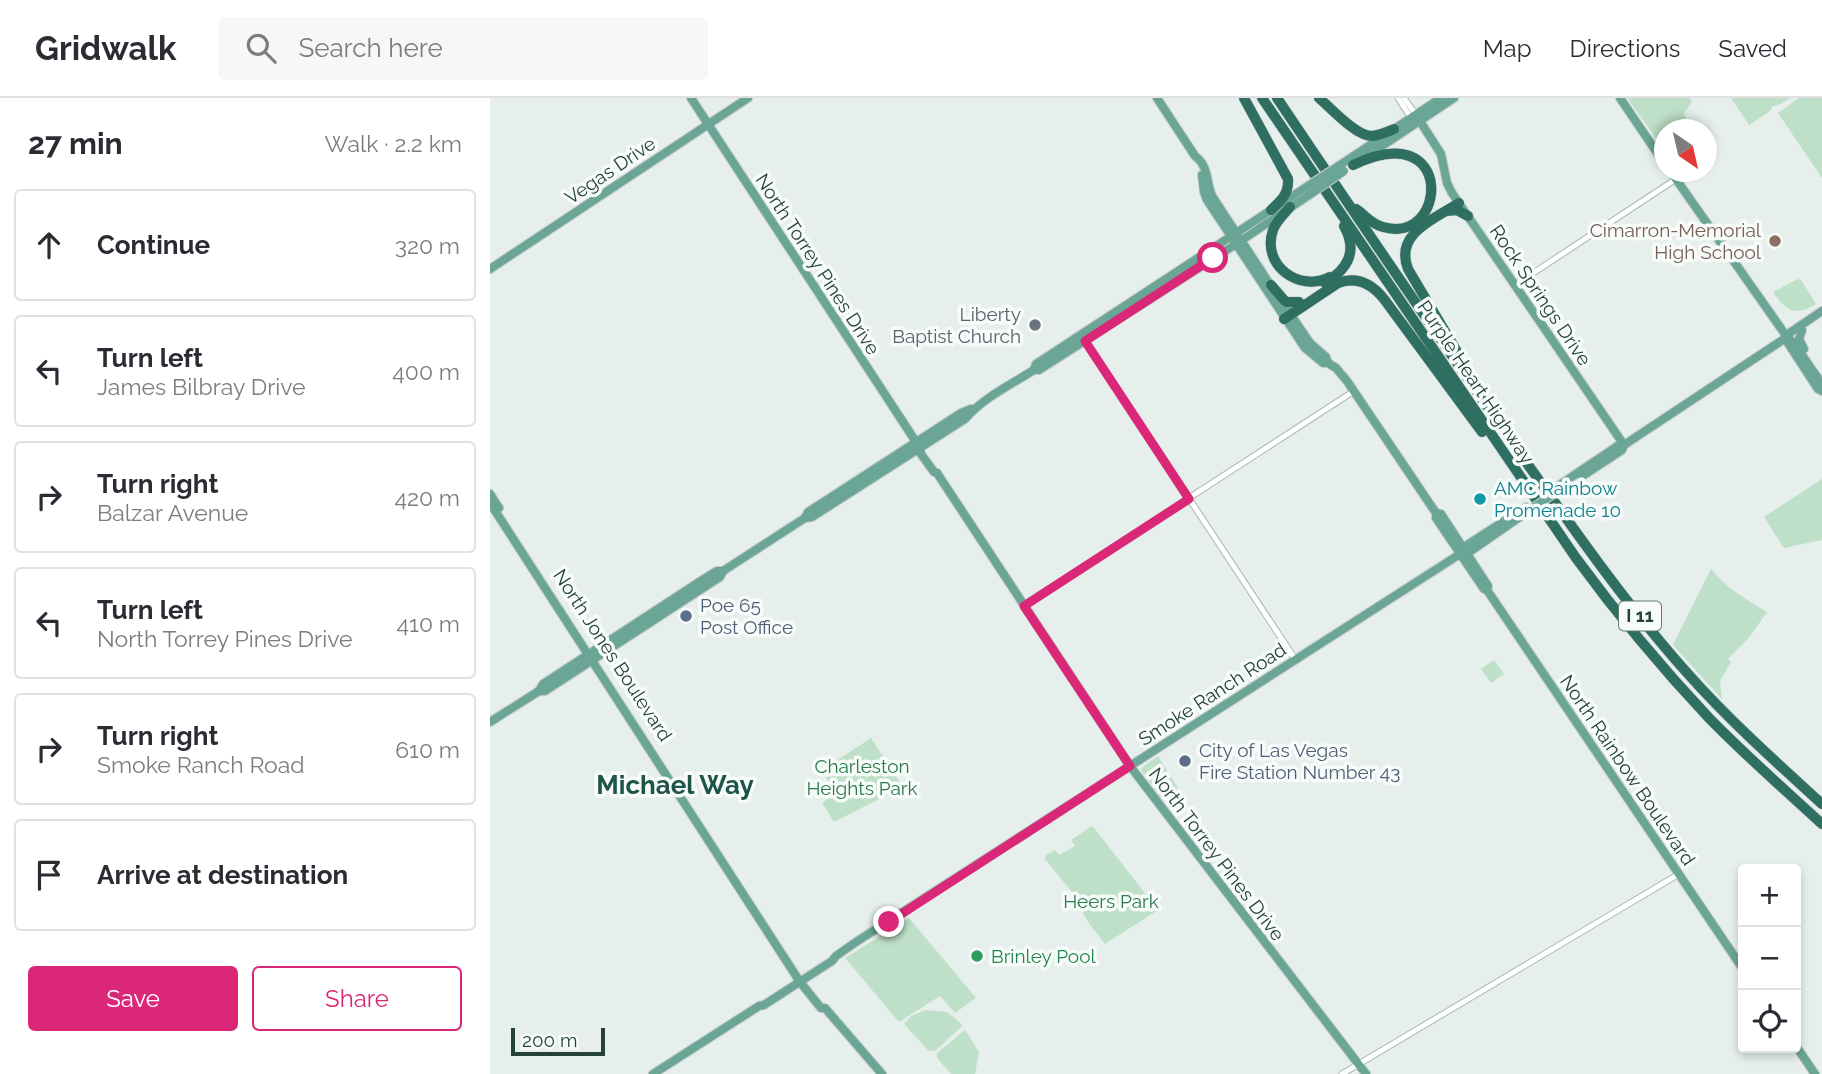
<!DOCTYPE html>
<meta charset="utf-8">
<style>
body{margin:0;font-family:Raleway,sans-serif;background:#f7f7f7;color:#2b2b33}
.controls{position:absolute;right:21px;bottom:21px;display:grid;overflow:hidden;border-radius:7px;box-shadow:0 4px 10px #0003}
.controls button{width:63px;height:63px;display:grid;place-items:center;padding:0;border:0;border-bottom:2px solid #e1e1e2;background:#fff;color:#2b2b33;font:35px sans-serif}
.compass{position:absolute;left:1164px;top:21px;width:63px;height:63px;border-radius:50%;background:#fff;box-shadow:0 4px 10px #0003;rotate:146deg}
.scale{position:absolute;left:21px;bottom:18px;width:94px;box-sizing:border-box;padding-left:7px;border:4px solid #24423a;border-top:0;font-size:19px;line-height:24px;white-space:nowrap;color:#24423a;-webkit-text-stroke:5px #f7fbf9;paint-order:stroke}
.stop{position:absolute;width:21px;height:21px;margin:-16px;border:5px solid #db2777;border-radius:50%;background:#fff}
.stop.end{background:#db2777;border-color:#fff;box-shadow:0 2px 7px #0008}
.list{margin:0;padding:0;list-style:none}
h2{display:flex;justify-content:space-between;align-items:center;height:91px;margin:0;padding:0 28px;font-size:30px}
h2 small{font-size:23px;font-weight:400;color:#7c7c81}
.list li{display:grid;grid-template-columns:46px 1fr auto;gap:21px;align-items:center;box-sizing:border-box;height:112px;margin:0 14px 14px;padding:0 14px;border:2px solid #e1e1e2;border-radius:7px}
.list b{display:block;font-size:26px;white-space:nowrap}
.list p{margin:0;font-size:23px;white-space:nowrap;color:#7c7c81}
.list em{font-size:23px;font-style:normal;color:#7c7c81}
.actions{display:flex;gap:14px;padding:21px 28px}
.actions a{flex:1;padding:16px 0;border:2px solid #db2777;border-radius:7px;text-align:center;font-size:24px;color:#db2777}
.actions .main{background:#db2777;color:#fff}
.icon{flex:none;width:38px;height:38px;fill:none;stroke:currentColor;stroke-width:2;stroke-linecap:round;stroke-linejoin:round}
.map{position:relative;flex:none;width:1332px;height:976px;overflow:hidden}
header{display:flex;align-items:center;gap:42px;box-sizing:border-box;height:98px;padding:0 35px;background:#fff;border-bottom:2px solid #e1e1e2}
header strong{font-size:33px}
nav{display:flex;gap:38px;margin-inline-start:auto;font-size:24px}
.search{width:490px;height:63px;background:#f7f7f7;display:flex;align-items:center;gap:18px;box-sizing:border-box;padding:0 24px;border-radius:7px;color:#7c7c81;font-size:26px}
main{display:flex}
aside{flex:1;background:#fff}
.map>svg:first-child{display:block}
</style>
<header>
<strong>Gridwalk</strong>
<div class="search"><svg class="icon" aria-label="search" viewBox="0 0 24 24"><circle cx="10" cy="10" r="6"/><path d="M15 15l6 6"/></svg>Search here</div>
<nav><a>Map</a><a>Directions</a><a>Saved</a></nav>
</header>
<main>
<aside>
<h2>27 min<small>Walk · 2.2 km</small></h2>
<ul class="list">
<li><svg class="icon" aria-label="ahead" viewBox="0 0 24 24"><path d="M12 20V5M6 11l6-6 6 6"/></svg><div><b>Continue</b></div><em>320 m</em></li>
<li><svg class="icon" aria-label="left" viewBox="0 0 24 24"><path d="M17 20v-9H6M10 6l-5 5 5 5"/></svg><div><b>Turn left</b><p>James Bilbray Drive</p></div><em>400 m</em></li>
<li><svg class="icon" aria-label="right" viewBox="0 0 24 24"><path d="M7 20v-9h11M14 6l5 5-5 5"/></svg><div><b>Turn right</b><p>Balzar Avenue</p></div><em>420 m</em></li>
<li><svg class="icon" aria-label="left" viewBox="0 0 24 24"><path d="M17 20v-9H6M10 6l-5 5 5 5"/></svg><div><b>Turn left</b><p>North Torrey Pines Drive</p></div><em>410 m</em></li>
<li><svg class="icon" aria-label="right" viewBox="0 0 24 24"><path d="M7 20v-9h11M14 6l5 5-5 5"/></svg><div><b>Turn right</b><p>Smoke Ranch Road</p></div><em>610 m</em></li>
<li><svg class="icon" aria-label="arrive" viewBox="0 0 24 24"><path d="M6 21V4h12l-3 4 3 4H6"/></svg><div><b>Arrive at destination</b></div></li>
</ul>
<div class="actions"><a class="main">Save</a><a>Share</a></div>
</aside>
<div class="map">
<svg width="1332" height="976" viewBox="0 0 1332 976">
<rect width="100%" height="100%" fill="#e6efeb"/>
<!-- green -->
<g fill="#bfe0c8">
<path d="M1137,0h63l2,4 -8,11 3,9 -11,7 -12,1v8l-5,4z"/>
<path d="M1241,0h59l-11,7 -6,1 -4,6 -20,13z"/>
<path d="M1309,0h23v80l-44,-65z"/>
<path d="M1308,181l3,1 15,24c-21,13 -30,7 -43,-12z"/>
<path d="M1332,381v61l-38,8 -20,-31z"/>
<path d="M1221,471c15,19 35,30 56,43l-19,27 -20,20 3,3 -11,19 2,18 -49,-54z"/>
<path d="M1004,562l10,14 -13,9 -10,-14z"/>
<path d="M381,640l30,46 -24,16 -43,22 -12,-19 14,-10 -10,-15 5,-4 -1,-6 3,-5z"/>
<path d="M668,658l20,32 -17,10 -20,-28 3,-4z"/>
<path d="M602,728l3,3 63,81 -53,34 -17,-22 -16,-30 -27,-33 1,-4 9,-5 4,5 16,-9 -4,-6z"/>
<path d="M419,820l67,80 -21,15 -15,-17 -41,26 -54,-64z"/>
<path d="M435,912l22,2 16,13 -28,26 -7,-1 -24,-26 7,-8z"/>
<path d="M475,932l14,22 -4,22h-24l-14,-16v-5z"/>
</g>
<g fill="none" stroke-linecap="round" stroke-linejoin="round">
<!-- minor casing -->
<g stroke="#a8b8b2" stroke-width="7">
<g id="minor">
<path d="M908,0l13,20"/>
<path d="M914,0l12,17"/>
<path d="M1025,187l161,-106"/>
<path d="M595,243l210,318"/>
<path d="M534,507l330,-214"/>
<path d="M852,976l337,-200"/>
</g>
</g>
<!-- major casing -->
<g stroke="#c2cac8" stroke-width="10">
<g id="major">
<path d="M201,0l229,350 1,6 13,18 3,1"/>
<path d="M667,0l38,58c14,10 11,26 17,40l61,93"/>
<path d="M1130,0l44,65"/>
<path d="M926,17l25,39 6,29 5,10 172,252"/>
<path d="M871,62l93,-62"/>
<path d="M850,67l101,-67"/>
<path d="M1181,74l116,165 6,5 29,42"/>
<path d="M712,77l2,17 3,8 98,148 18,15h5"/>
<path d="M0,171l258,-171"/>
<path d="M790,201l30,44 16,14 2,6 8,5 11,13 89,132 5,1 47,72 -1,4"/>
<path d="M1312,232l-3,9 5,10"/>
<path d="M1298,245l30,46 4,2"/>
<path d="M544,272l2,-6 272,-178"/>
<path d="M447,375l193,293 236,308"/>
<path d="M1091,379l41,-27 2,-5"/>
<path d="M1068,388l61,-41h5l163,-108 4,-5 31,-21"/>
<path d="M0,396l9,14"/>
<path d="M0,405l310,479 21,26h4l57,66"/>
<path d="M946,415v5l48,71 3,1 256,379"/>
<path d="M315,420l7,-1 153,-98c18,-21 45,-34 69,-49h5l197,-126 76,-51"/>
<path d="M975,452l6,1 53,-37"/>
<path d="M49,593h6l175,-114 3,-6 82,-53 3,-6 153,-99 10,-4"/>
<path d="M0,624l49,-31 4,-7 153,-100 21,-13h6"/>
<path d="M1306,948l19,28"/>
<path d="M163,976l106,-68 5,-1 68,-44 4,-5 20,-14 604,-388 5,-4 2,-5 59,-38"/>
</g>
</g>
<!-- highway casing -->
<g stroke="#c2cac8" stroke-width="11">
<g id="highway">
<path d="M754,0l44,81c1,15 -7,22 -17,31"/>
<path d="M772,0l314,460c41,56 85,109 133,160 36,37 75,71 113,106"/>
<path d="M787,0c80,119 160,237 242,354 54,76 107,153 170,223 41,46 87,87 133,129"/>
<path d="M829,0c13,11 36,37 52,38 8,0 16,-4 23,-7"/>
<path d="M863,67c103,-50 95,81 30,62 -12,-3 -18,-12 -27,-18"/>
<path d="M969,105c-24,16 -65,30 -51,66l51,86"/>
<path d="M800,109c-6,7 -14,14 -17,23 -12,35 26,63 57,47"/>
<path d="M957,113l10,-1 11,6"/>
<path d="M835,185c23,-14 33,-32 19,-57"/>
<path d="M781,187l13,15 3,2h12"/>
<path d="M794,221l54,-36c19,-7 34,1 46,16l98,133"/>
</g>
</g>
<!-- minor -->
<use href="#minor" stroke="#fff" stroke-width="5"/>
<!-- major -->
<use href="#major" stroke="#6aa596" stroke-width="8"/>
<!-- highway -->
<use href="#highway" stroke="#2f6f62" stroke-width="10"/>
<!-- major-bridge casing -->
<g stroke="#c2cac8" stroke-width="10" stroke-linecap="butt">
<g id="major-bridge">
<path d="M818,88l32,-21"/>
<path d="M822,95l32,-22"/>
<path d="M1038,413l33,-22"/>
</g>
</g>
<!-- major-bridge -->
<use href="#major-bridge" stroke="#6aa596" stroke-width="8"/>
</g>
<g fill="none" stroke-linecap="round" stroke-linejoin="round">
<!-- route -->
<path stroke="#db2777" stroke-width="9" d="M399,824l241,-156 -106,-160 165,-107 -104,-158 128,-83"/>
</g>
<!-- markers -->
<circle fill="#8d6e63" stroke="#f7fbf9" stroke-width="2.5" cx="1285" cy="143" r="7"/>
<circle fill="#6b7280" stroke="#f7fbf9" stroke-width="2.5" cx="545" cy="227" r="7"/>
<circle fill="#0f9aa8" stroke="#f7fbf9" stroke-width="2.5" cx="990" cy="401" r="7"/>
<g fill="#5c6f8a" stroke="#f7fbf9" stroke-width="2.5">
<circle cx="196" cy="518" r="7"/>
<circle cx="695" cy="663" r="7"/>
</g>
<circle fill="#2e9e5b" stroke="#f7fbf9" stroke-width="2.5" cx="487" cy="858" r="7"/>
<g text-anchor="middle" stroke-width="7" stroke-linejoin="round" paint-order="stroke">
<!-- shield labels -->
<rect fill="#f7fbf9" stroke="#637a73" stroke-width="2" x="1129" y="503.5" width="42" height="29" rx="5"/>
<g font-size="18" font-weight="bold" fill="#24423a">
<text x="1150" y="524">I 11</text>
</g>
<!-- street labels -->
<g font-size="19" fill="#24423a" stroke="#f7fbf9">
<text transform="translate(120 72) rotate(-34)" y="7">Vegas Drive</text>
<text transform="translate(328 166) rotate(57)" y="7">North Torrey Pines Drive</text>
<text transform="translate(1051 197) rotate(56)" y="7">Rock Springs Drive</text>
<text transform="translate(986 284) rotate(56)" y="7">Purple Heart Highway</text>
<text transform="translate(123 557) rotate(57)" y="7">North Jones Boulevard</text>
<text transform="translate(722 596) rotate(-33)" y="7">Smoke Ranch Road</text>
<text transform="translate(1138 672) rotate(56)" y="7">North Rainbow Boulevard</text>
<text transform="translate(727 756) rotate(53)" y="7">North Torrey Pines Drive</text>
</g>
<!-- education labels -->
<g font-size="19" fill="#785e54" stroke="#f7fbf9" text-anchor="end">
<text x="1271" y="139">Cimarron-Memorial<tspan x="1271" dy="22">High School</tspan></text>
</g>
<!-- worship labels -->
<g font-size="19" fill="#5b616d" stroke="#f7fbf9" text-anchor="end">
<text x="531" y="223">Liberty<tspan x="531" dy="22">Baptist Church</tspan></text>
</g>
<!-- culture labels -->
<g font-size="19" fill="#0d838f" stroke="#f7fbf9" text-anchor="start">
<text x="1004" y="397">AMC Rainbow<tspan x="1004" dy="22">Promenade 10</tspan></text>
</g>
<!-- service labels -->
<g font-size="19" fill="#4e5e75" stroke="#f7fbf9" text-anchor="start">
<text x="210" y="514">Poe 65<tspan x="210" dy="22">Post Office</tspan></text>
<text x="709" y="659">City of Las Vegas<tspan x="709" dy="22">Fire Station Number 43</tspan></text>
</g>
<!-- park labels -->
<g font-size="19" fill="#2d7a4b" stroke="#f7fbf9">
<text x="372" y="675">Charleston<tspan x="372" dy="22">Heights Park</tspan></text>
<text x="621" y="810">Heers Park</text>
</g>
<!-- leisure labels -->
<g font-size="19" fill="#27864d" stroke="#f7fbf9" text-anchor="start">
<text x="501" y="865">Brinley Pool</text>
</g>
<!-- district labels -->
<g font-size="26" font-weight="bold" fill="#1f5548" stroke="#f7fbf9">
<text x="185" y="696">Michael Way</text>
</g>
</g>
</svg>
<div class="controls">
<button>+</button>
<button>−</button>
<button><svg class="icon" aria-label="locate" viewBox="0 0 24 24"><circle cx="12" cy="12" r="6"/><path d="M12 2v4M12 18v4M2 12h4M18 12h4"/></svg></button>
</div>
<svg class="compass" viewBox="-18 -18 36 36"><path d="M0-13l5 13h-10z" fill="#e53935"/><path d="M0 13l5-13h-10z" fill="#7c7c81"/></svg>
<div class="scale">200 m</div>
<div class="stop" style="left:723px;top:160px"></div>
<div class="stop end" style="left:399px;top:824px"></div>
</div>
</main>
